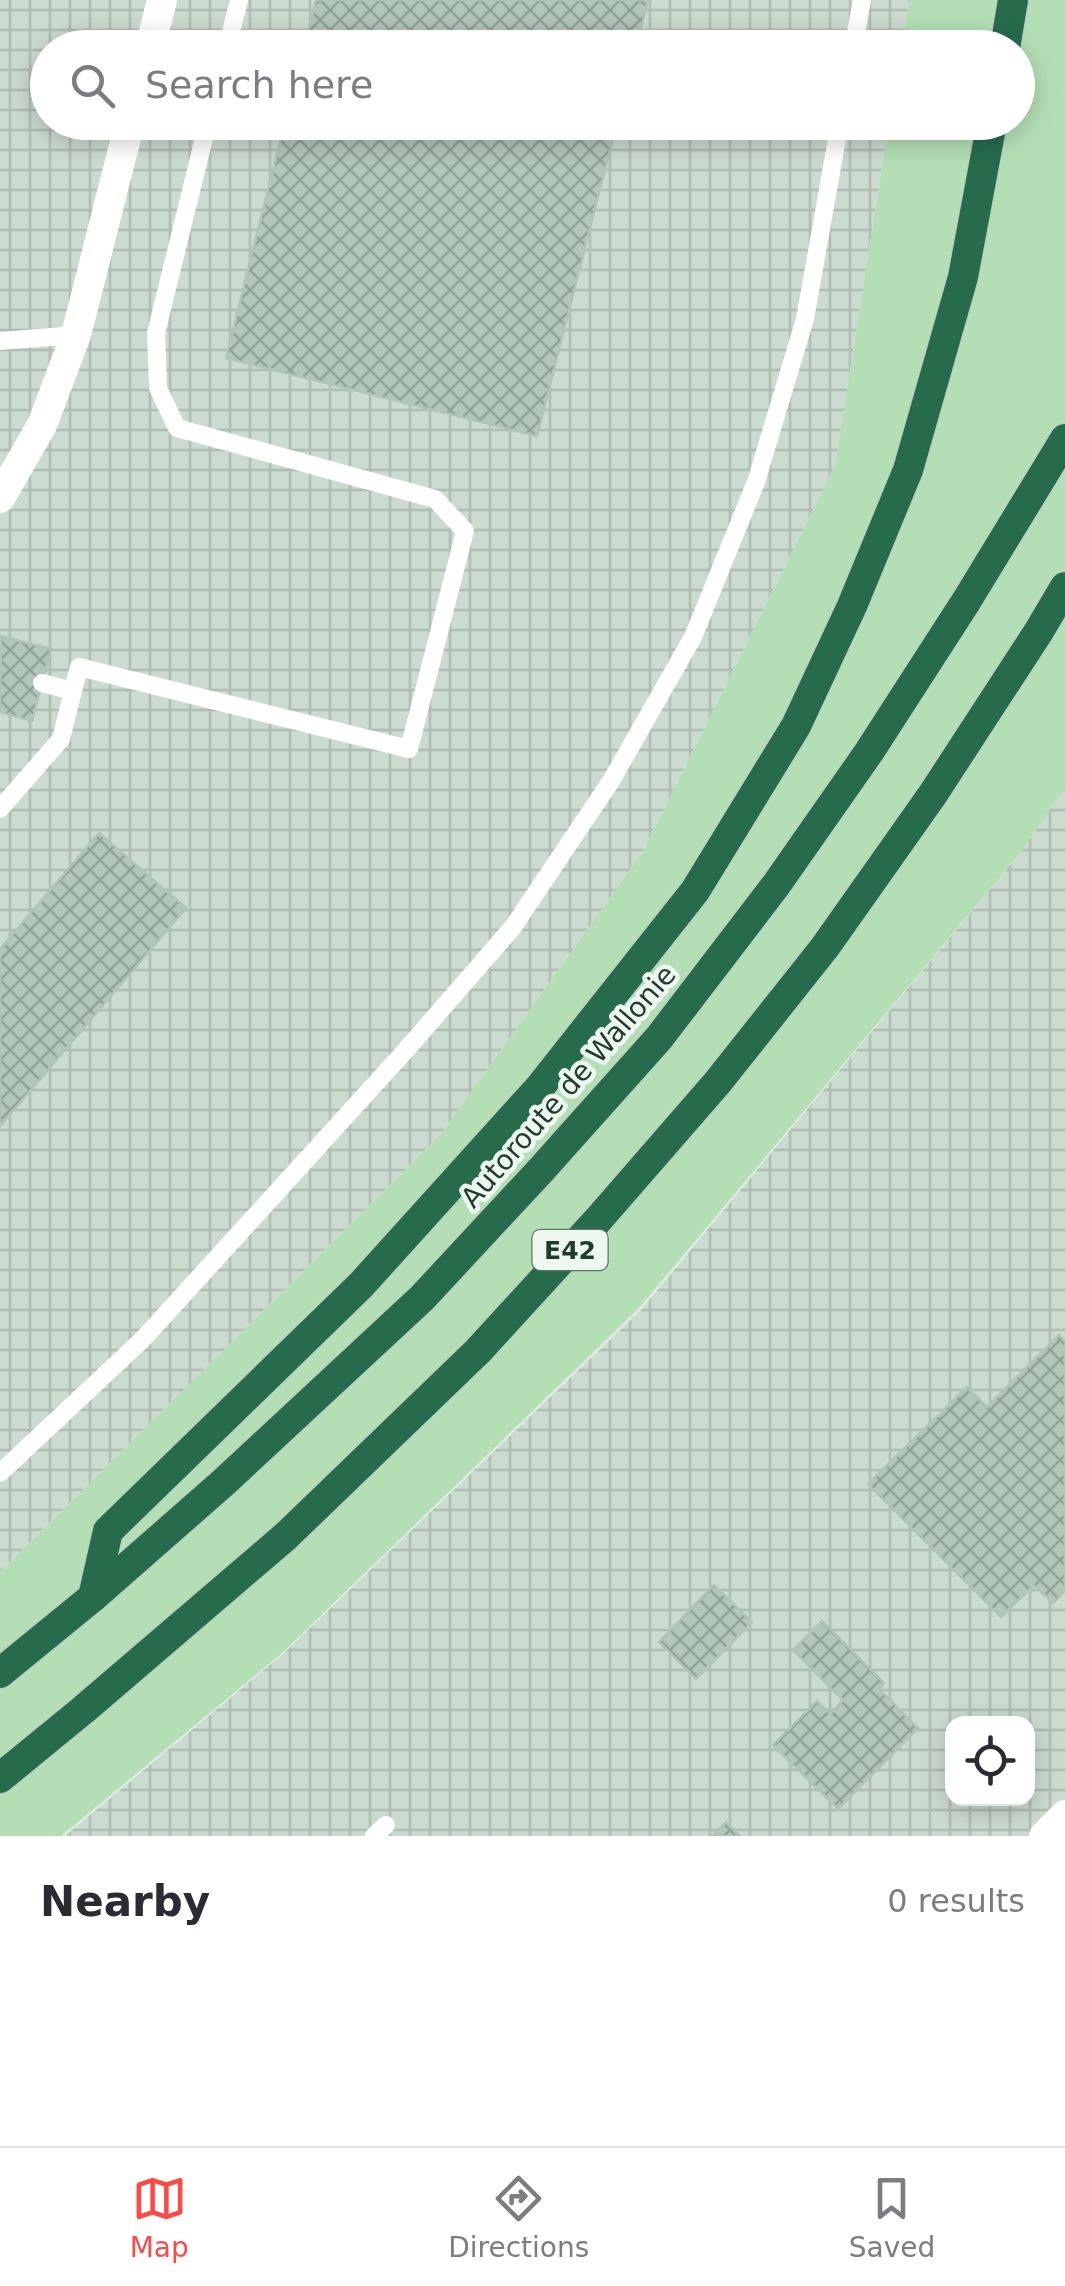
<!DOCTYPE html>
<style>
body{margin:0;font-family:"DejaVu Sans",sans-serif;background:#f2f2f3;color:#2b2b33}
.controls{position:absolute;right:30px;bottom:30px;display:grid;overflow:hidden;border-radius:20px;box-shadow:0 5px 25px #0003}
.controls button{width:90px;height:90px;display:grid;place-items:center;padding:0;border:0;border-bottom:2px solid #e1e1e2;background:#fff;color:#2b2b33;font:50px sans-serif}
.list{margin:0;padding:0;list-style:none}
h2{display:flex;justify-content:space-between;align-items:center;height:130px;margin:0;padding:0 40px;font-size:42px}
h2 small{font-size:32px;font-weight:400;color:#7c7c81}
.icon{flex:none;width:55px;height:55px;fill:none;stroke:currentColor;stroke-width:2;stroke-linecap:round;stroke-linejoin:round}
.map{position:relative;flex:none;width:1065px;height:1836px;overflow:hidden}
.search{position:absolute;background:#fff;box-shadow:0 5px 25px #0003;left:30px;right:30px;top:30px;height:110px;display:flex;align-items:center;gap:25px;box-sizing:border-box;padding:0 35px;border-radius:55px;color:#7c7c81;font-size:38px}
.sheet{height:310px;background:#fff}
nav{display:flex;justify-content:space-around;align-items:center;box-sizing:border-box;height:140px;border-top:2px solid #e1e1e2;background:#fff;font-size:28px;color:#7c7c81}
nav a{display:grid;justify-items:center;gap:5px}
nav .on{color:#ff4948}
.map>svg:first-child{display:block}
</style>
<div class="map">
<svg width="1065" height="1836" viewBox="0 0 1065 1836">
<defs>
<pattern id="industrial-grid" width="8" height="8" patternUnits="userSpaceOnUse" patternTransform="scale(2.5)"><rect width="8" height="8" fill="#ccdbd0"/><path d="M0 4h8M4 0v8" fill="none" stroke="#afbdb3"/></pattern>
<pattern id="building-cross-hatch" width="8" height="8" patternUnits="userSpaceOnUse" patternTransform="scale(2.5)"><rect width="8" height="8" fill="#b3c6ba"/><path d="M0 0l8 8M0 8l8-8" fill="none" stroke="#91a298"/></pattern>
</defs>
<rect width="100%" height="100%" fill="#deebe2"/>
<!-- industrial -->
<g fill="url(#industrial-grid)" fill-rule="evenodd">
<path d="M0,0h910l-9,47 -853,1v74l841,1 -54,343 -193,387 -202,282 -440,437z"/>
<path d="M1065,788v1048h-1000l218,-182 358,-344 379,-457zM952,1724h76v74h-76z"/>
</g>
<!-- green -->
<path fill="#b4dfb5" d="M910,0h155v788l-45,65 -381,455 -357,345 -221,183h-61v-264l440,-437 202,-282 193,-387 54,-343 129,-1v-74l-117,-1z"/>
<!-- building -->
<g fill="url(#building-cross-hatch)" stroke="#b0c5b7" stroke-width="2.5">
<path d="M316,0h332l-12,48h-332z"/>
<path d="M285,122h332l-80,314 -311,-78z"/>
<path d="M1,636l50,13 -19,72 -32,-9z"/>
<path d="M99,833l87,75 -186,218v-177z"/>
<path d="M1059,1335l6,6v250l-12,12 -19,-18 -33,32 -133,-133 99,-97 20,20z"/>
<path d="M714,1585l38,37 -56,57 -37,-37z"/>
<path d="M822,1621l62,62 -5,6 39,39 -80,81 -65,-64 44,-44 13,13 13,-14 -50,-50z"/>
<path d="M726,1822l14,14h-28z"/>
</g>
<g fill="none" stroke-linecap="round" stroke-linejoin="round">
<!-- motorway casing -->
<g stroke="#c0c8c4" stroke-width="32">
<g id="motorway">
<path d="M1005,48l8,-48"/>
<path d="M93,1597l15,-66 253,-246 179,-198 155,-196 101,-165 56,-120 56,-136 55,-193 29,-155"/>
<path d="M0,1673l93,-76 131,-115 198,-184 119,-128 118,-132 117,-153 93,-133 98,-152 98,-161"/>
<path d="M0,1778l83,-68 203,-174 192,-185 119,-130 120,-138 108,-136 108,-153 106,-163 26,-44"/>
</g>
</g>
<!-- service -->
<g stroke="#fff" stroke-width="18">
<path d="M227,48l12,-48"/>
<path d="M853,48l9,-48"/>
<path d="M0,341l76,-6"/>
<path d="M42,683l31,8"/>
<path d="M0,809l61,-70 18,-72 330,82 56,-218 -30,-32 -258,-71 -19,-40 -2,-55 52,-211"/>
<path d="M0,1473l143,-134 263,-289 107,-123 98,-146 82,-144 63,-155 49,-163 35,-197"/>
<path d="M374,1836l12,-11"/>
</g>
<!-- minor -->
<g stroke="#fff" stroke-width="30">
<path d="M150,48l12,-48"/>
<path d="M0,498l42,-73 34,-90 54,-213"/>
</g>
<!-- tertiary -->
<path stroke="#fff" stroke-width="30" d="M1044,1836l21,-21"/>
<!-- motorway -->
<use href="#motorway" stroke="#276b4d" stroke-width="30"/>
</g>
<g text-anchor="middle" stroke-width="9" stroke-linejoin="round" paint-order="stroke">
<!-- shield labels -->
<rect fill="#eef8f1" stroke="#5c7468" stroke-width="2.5" x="532.5" y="1230" width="75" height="40" rx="8"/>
<g font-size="25" font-weight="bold" fill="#1e3c2d">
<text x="570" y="1259">E42</text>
</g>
<!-- street labels -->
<g font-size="28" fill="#1e3c2d" stroke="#eef8f1">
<text transform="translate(568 1086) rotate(-49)" y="10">Autoroute de Wallonie</text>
</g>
</g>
</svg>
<div class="controls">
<button><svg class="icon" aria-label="locate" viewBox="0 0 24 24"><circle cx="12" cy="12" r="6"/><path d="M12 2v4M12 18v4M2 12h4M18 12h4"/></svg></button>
</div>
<div class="search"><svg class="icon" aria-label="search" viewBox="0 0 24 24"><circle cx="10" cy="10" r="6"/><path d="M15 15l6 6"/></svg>Search here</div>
</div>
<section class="sheet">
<h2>Nearby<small>0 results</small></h2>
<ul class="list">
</ul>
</section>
<nav>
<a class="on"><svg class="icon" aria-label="map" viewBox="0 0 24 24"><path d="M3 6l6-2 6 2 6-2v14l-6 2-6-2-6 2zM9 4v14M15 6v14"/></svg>Map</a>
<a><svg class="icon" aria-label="directions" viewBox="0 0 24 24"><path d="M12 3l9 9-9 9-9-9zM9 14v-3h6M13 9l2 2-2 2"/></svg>Directions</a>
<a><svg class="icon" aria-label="saved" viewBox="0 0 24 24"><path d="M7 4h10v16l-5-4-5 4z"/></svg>Saved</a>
</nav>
